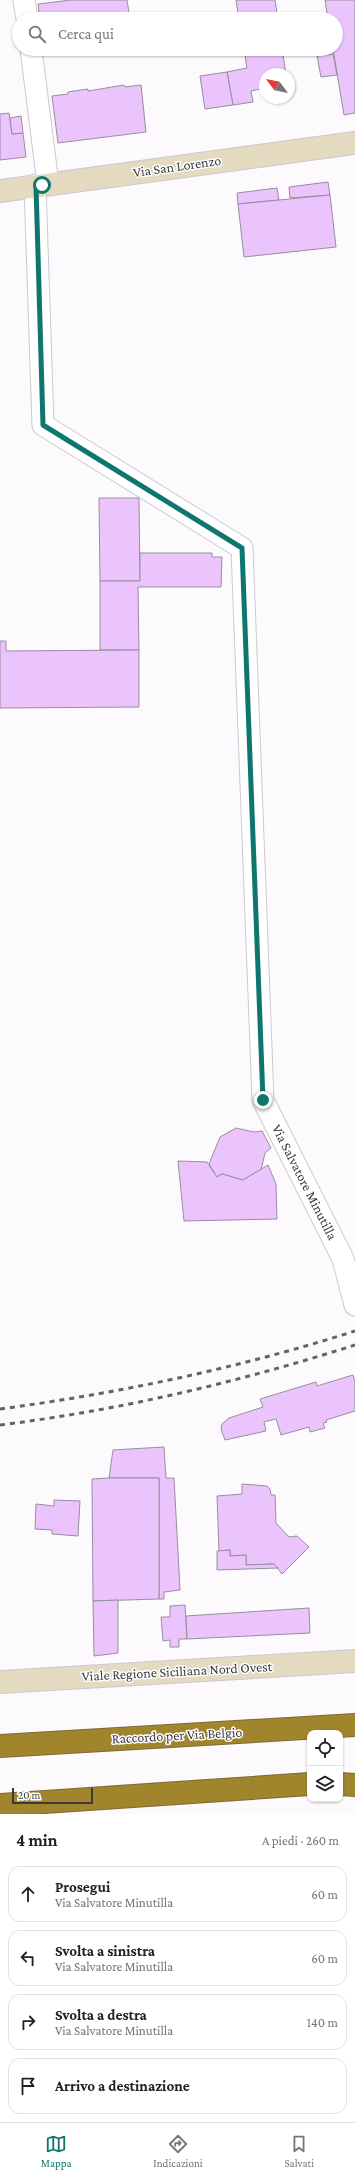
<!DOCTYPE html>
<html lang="it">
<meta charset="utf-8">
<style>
body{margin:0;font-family:"Crimson Pro",serif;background:#f6f6f6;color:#202124}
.controls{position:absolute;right:12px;bottom:12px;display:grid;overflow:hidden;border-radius:8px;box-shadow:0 1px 3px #0004}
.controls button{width:36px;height:36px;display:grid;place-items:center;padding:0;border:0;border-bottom:1px solid #e0e0e0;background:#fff;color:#202124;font:20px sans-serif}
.compass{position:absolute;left:259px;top:68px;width:36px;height:36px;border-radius:50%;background:#fff;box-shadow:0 1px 3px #0004;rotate:302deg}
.scale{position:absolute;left:12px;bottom:10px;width:81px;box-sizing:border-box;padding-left:4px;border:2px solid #3c393e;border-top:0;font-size:11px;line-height:14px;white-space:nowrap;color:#3c393e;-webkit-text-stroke:3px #fff;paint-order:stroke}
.stop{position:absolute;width:12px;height:12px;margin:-9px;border:3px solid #0f766e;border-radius:50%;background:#fff}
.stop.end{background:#0f766e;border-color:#fff;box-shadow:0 1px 4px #0008}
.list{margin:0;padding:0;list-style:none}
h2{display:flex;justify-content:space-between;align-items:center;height:52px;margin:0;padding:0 16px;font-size:17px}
h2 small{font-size:13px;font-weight:400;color:#757577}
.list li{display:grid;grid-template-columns:26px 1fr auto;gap:12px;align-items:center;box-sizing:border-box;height:56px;margin:0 8px 8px;padding:0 8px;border:1px solid #e0e0e0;border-radius:12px}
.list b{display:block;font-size:15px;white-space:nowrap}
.list p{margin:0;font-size:13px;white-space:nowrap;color:#757577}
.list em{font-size:13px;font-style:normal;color:#757577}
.icon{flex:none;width:22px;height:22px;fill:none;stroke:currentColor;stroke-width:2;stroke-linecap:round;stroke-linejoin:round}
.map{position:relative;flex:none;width:355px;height:1814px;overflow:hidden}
.search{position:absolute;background:#fff;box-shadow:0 1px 3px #0004;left:12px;right:12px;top:12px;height:44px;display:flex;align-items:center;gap:10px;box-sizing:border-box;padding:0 14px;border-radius:22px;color:#757577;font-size:15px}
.sheet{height:308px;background:#fff}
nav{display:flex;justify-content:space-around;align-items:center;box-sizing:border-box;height:56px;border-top:1px solid #e0e0e0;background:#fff;font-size:11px;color:#757577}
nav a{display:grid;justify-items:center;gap:2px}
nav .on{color:#0f766e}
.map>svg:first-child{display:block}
</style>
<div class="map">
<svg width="355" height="1814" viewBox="0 0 355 1814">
<rect width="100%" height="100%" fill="#fdfafe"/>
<!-- building -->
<g fill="#ecc4fd" stroke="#968f99">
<path d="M71,0h56l3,19h-90l-2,-15z"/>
<path d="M236,0h39l3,19h-39z"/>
<path d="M325,0h30v113l-11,2 -11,-66h3v-30h-8z"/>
<path d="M244,49h38l4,25h-21v14l-14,3 2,11 -20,3 -6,-33 20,-4z"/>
<path d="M333,54l4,21 -16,2 -4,-21z"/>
<path d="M227,72l6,33 -28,4 -5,-33z"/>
<path d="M124,85l1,2 16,-2 5,47 -88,11 -6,-47 16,-2v-2l20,-3v2z"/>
<path d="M9,113l3,21 11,-1 3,24 -26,3v-46z"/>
<path d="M21,116l2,17 -11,1 -2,-16z"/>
<path d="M328,182l2,13 -40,3 -1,-11z"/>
<path d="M277,188l2,12 -41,4 -1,-11z"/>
<path d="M330,195l6,52 -92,10 -6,-53z"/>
<path d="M99,498h40l1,83h-40z"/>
<path d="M140,553h72v4h10l-1,30h-83l1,63h-39v-69h40z"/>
<path d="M0,641h6v10l133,-1v57l-139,1z"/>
<path d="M236,1128l18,4 8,-1 9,17 -6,5 -4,17 -18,10 -21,-6 -5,3 -8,-13 11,-27z"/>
<path d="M178,1161l29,1 10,15 5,-3 21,6 25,-15 8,19 1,35 -93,2z"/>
<path d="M353,1375l2,7v29l-29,9 1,2 -4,1 2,5 -15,4 -1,-5 -28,8 -5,-16 -12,3 2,9 -41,9 -4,-11 1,-5 7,-6 34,-11 -3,-8 56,-17 1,4z"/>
<path d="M164,1447l2,31h8l6,112 -16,2v7h-5v-121h-50l4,-28z"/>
<path d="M109,1478h50v121l-66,2 -1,-122z"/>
<path d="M242,1484l25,2 3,3 1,6h4l1,28 13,14 8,-1 12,11 -27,27 -8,-10 -28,1v-10l-16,1v-6l-11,1 -2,-55 25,-2z"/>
<path d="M54,1500l26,1 -2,35 -26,-2v-4l-17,-1 1,-25 18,2z"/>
<path d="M230,1550v6l16,-1v10l28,-1 4,4 -61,2v-19z"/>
<path d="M118,1600v53l-24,3 -1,-55z"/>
<path d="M185,1605l2,34h-8v8h-9v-7l-7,1 -2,-24h9v-11z"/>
<path d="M309,1608l1,25 -123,6 -1,-23z"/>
</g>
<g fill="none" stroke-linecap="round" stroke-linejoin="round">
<!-- street casing -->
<g stroke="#cfc7d2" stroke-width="23">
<g id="street">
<path d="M24,0l3,19"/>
<path d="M31,49l17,135"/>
<path d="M35,185l8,240 199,123 21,552 80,159 12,46"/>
</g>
</g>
<!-- secondary casing -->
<g stroke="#cfc7d2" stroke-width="24">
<g id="secondary">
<path d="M0,191l355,-48"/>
<path d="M0,1682l355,-21"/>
</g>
</g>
<!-- highway casing -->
<g stroke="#7e6a32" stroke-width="24">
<g id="highway">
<path d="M0,1746l355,-21"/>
<path d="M340,1784l15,1"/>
<path d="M0,1805l310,-21"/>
</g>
</g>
<!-- street -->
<use href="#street" stroke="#fff" stroke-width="21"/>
<!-- secondary -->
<use href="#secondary" stroke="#e3dac0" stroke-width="22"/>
<!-- highway -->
<use href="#highway" stroke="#a1852c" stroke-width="22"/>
<!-- rail -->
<g stroke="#666368" stroke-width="3" stroke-dasharray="5 5" stroke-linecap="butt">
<path d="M0,1409c120,-16 239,-41 355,-78"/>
<path d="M0,1425c121,-15 239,-43 355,-80"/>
</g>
</g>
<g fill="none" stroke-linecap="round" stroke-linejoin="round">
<!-- route -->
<path stroke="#0f766e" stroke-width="5" d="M42,185l-6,1 7,239 199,123 21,552"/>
</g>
<g text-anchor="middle" stroke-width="3" stroke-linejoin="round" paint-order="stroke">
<!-- street labels -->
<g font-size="14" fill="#3c393e" stroke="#fff">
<text transform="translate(177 166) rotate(-8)" y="5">Via San Lorenzo</text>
<text transform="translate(305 1182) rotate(63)" y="5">Via Salvatore Minutilla</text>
<text transform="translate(177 1671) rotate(-3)" y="5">Viale Regione Siciliana Nord Ovest</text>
<text transform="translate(177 1735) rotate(-3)" y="5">Raccordo per Via Belgio</text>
</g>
</g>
</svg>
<div class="controls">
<button><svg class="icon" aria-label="locate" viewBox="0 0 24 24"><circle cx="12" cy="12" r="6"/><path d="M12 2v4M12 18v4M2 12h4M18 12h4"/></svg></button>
<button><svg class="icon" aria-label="layers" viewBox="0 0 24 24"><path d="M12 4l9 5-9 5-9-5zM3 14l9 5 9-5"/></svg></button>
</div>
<svg class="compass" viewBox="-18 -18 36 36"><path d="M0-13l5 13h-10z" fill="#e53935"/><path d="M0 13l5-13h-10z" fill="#757577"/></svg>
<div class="scale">20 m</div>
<div class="stop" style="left:42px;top:185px"></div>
<div class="stop end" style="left:263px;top:1100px"></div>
<div class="search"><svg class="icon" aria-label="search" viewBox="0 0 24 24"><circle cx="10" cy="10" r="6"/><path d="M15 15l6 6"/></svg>Cerca qui</div>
</div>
<section class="sheet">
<h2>4 min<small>A piedi · 260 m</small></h2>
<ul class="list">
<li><svg class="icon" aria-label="ahead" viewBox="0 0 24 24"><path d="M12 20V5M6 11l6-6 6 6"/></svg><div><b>Prosegui</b><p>Via Salvatore Minutilla</p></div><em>60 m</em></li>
<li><svg class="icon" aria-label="left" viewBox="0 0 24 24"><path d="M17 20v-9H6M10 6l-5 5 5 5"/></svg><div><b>Svolta a sinistra</b><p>Via Salvatore Minutilla</p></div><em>60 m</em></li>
<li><svg class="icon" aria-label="right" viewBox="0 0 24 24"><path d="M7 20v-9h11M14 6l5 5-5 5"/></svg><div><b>Svolta a destra</b><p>Via Salvatore Minutilla</p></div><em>140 m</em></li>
<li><svg class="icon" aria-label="arrive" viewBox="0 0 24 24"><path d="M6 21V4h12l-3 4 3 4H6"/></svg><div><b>Arrivo a destinazione</b></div></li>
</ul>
</section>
<nav>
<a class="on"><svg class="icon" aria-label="map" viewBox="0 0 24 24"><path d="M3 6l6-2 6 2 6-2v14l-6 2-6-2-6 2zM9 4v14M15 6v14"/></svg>Mappa</a>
<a><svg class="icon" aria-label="directions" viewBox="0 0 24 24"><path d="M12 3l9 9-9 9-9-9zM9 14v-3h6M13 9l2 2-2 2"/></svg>Indicazioni</a>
<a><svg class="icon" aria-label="saved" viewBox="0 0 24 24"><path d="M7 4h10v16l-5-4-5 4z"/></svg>Salvati</a>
</nav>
